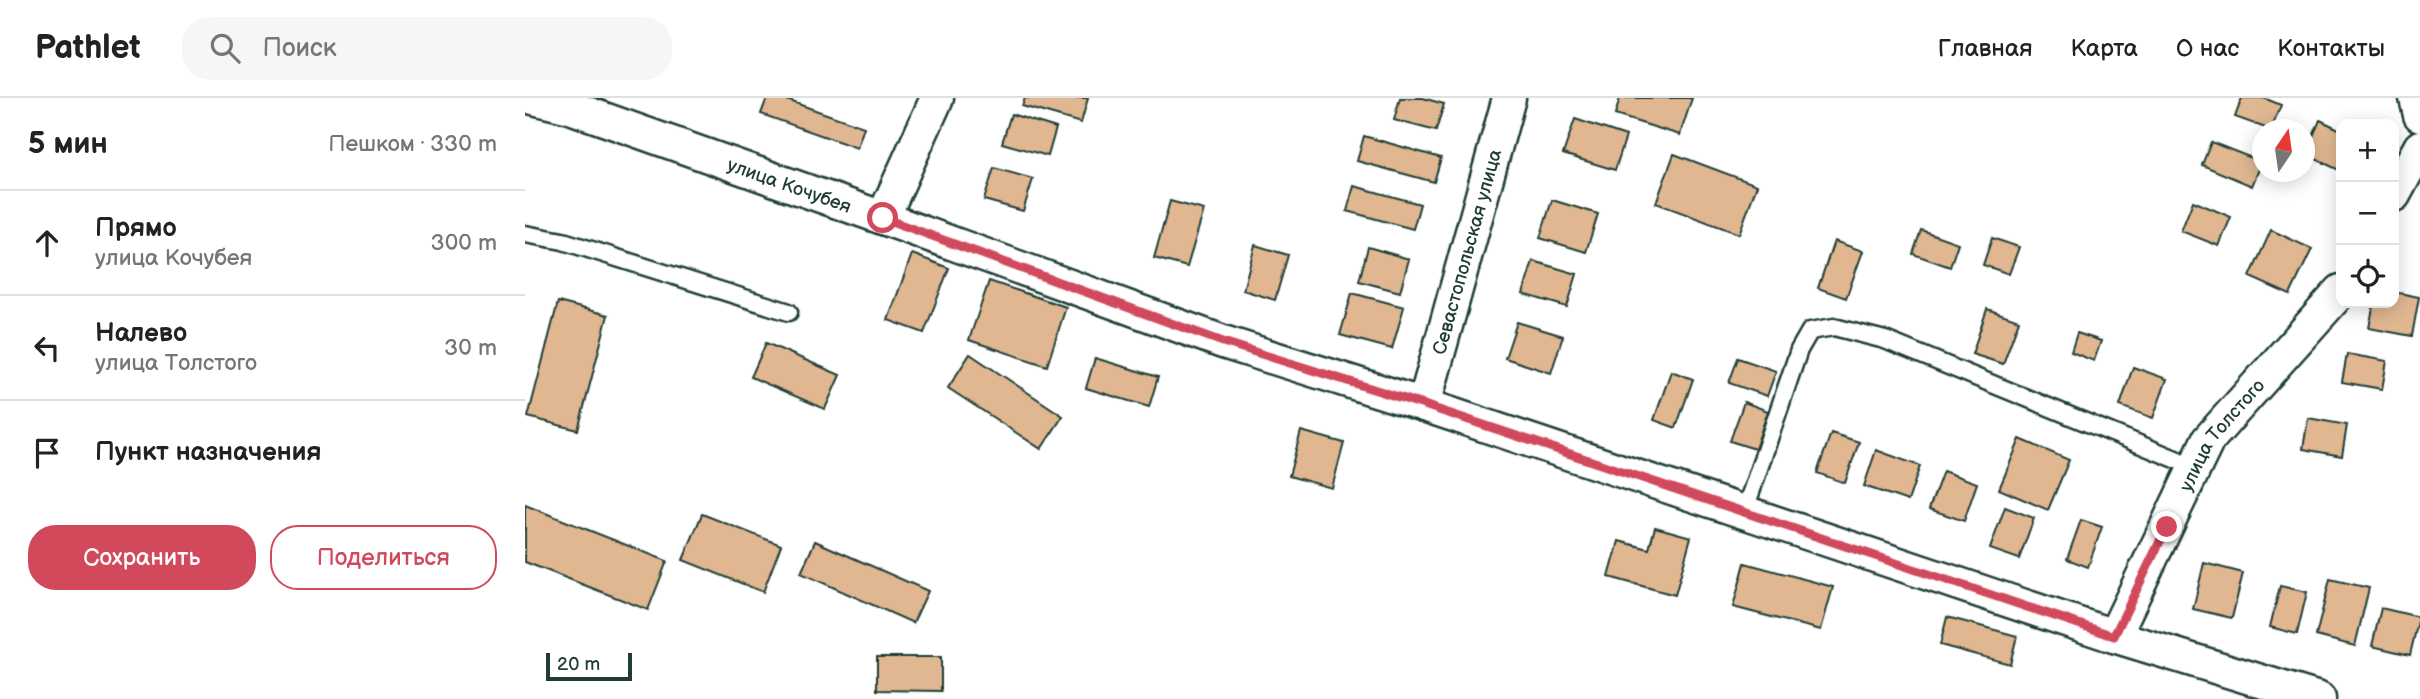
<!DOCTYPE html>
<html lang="ru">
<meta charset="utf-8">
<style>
body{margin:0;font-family:"Balsamiq Sans",sans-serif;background:#f6f6f6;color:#222}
.controls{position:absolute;right:21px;top:21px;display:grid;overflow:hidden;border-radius:14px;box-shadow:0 4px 18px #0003}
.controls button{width:63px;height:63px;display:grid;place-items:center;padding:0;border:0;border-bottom:2px solid #e0e0e0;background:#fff;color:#222;font:35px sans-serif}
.compass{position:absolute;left:1727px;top:21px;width:63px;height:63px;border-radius:50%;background:#fff;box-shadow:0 4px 18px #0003;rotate:13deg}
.scale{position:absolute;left:21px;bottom:18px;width:86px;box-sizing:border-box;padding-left:7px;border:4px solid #1f3d34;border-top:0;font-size:19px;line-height:24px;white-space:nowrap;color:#1f3d34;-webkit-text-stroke:5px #fff;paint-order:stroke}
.stop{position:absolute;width:21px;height:21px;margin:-16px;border:5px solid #d1495b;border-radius:50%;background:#fff}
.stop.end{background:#d1495b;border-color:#fff;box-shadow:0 2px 7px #0008}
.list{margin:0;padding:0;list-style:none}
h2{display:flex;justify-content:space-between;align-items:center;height:91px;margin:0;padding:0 28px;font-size:30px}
h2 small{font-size:23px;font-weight:400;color:#767676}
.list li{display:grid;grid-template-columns:46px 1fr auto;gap:21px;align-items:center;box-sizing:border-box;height:105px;padding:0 28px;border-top:2px solid #e0e0e0}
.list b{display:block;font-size:26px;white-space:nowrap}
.list p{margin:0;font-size:23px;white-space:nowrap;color:#767676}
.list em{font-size:23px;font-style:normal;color:#767676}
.actions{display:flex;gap:14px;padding:21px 28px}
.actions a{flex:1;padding:16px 0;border:2px solid #d1495b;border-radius:28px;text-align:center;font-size:24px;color:#d1495b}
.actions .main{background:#d1495b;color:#fff}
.icon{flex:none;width:38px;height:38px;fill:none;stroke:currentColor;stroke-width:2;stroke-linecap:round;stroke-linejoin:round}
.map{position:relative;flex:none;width:1895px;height:601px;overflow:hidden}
header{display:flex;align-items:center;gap:42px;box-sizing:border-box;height:98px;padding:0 35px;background:#fff;border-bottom:2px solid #e0e0e0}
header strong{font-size:33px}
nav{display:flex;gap:38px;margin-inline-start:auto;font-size:24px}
.search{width:490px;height:63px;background:#f6f6f6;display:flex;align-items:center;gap:18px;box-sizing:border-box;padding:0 24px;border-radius:28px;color:#767676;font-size:26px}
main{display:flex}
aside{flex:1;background:#fff}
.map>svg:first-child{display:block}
</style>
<header>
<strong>Pathlet</strong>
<div class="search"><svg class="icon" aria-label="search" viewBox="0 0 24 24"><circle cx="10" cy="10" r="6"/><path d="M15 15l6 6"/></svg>Поиск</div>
<nav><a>Главная</a><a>Карта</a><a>О нас</a><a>Контакты</a></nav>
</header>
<main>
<aside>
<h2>5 мин<small>Пешком · 330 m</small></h2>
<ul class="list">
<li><svg class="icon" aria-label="ahead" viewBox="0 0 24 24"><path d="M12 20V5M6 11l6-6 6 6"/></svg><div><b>Прямо</b><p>улица Кочубея</p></div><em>300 m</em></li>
<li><svg class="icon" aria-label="left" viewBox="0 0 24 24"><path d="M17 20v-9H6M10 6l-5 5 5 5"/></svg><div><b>Налево</b><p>улица Толстого</p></div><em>30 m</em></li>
<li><svg class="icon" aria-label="arrive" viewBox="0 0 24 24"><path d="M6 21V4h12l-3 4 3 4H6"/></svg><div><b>Пункт назначения</b></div></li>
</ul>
<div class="actions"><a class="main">Сохранить</a><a>Поделиться</a></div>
</aside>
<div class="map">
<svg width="1895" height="601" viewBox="0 0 1895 601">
<rect width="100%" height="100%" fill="#fff"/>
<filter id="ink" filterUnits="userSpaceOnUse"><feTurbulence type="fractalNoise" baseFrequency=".0143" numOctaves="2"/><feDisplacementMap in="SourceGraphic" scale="14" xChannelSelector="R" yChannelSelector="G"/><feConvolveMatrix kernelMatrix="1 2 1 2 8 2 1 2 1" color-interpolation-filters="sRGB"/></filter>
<g filter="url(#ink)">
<!-- building -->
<g fill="#e0b791" stroke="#1f3d34" stroke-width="2">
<path d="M242,0h14l83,29 -7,21 -96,-34z"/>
<path d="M500,0h63l-7,25 -59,-17z"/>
<path d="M875,0h23l21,6 -8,27 -42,-11z"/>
<path d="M1095,0h72l-12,37 -65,-20z"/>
<path d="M1717,0h22l17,7 -10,25 -36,-13z"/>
<path d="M486,16l45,14 -8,28 -46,-13z"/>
<path d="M1050,21l51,17 -11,34 -52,-16z"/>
<path d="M1795,22l21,10v41l-36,-17z"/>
<path d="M839,38l77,22 -7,24 -77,-21z"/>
<path d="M1686,44l51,20 -10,24 -50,-21z"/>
<path d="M1149,56l83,31 -18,49 -83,-31z"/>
<path d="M469,70l39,11 -10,32 -39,-11z"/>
<path d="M829,88l66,18 -7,25 -66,-18z"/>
<path d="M1027,102l46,14 -12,38 -46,-14z"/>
<path d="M645,103l34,9 -17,57 -33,-9z"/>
<path d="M1668,103l38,16 -12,29 -38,-15z"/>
<path d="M1396,132l37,13 -8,24 -37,-13z"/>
<path d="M1746,132l41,19 -22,46 -40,-18z"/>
<path d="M1467,140l27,9 -10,27 -26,-9z"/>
<path d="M1309,143l29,10 -17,47 -28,-10z"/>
<path d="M730,147l33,10 -13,45 -32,-10z"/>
<path d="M843,149l41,12 -9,33 -41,-11z"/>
<path d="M387,156l37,14 -25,65 -36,-13z"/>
<path d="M1008,163l44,13 -10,33 -44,-13z"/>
<path d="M464,183l77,26 -19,59 -78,-26z"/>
<path d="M1869,194l25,5 -7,39 -43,-8 5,-25h20z"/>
<path d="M827,195l52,14 -12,42 -52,-14z"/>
<path d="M33,204l50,13 -30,115 -50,-13z"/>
<path d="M1462,211l32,11 -16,44 -31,-10z"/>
<path d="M992,224l46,14 -12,37 -46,-15z"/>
<path d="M1552,235l24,8 -7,20 -23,-9z"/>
<path d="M241,245l74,32 -15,34 -74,-32z"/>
<path d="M445,256l93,62 -22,33 -93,-61z"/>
<path d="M1822,256l40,7 -5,28 -40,-7z"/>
<path d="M570,260l63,19 -9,30 -63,-19z"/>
<path d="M1213,260l38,13 -9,25 -38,-13z"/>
<path d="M1608,269l34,12 -14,39 -33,-12z"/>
<path d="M1146,273l22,8 -17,49 -22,-8z"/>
<path d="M1219,304l24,9 -13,38 -25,-8z"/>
<path d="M1783,320l39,7 -5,31 -39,-7z"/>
<path d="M776,333l43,12 -12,45 -43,-12z"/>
<path d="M1306,335l28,9 -14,41 -28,-10z"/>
<path d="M1495,341l49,21 -21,50 -49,-21z"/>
<path d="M1351,352l44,16 -12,35 -44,-15z"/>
<path d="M1418,373l34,12 -13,38 -35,-12z"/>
<path d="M0,407l142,56 -19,49 -123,-48z"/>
<path d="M1480,409l29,11 -15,41 -29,-10z"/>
<path d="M177,416l79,31 -18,47 -80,-32z"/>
<path d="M1556,422l21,7 -14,40 -21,-8z"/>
<path d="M1130,429l36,10 -16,58 -66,-18 10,-36 30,8z"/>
<path d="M290,443l113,50 -15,32 -112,-50z"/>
<path d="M1220,465l88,24 -12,43 -88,-23z"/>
<path d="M1679,465l39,10 -11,45 -39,-9z"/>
<path d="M1805,481l39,9 -14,58 -39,-10z"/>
<path d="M1755,488l27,6 -10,42 -27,-7z"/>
<path d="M1856,510l38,9 -9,38 -38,-9z"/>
<path d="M1422,519l70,19 -7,28 -70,-19z"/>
<path d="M352,559h64v34l-64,-1z"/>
</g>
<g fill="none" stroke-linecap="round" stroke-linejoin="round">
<!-- service casing -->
<g stroke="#1f3d34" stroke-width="21">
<g id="service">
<path d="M0,136l38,7 226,71"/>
<path d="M1219,415l55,-163 11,-19 24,-4 51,13 310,127"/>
</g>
</g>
<!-- minor casing -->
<g stroke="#1f3d34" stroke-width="37">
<g id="minor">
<path id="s1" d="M8,0l37,9 313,111 340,124 201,63 690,231 205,63"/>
<path d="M1891,0l4,17"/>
<path d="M1869,97l26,-48"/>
<path d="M358,120l54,-120"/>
<path id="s2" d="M899,307l85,-307"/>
<path id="s3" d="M1589,538l94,-196 133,-149"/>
</g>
</g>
<!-- service -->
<use href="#service" stroke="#fff" stroke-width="16"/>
<!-- minor -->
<use href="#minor" stroke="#fff" stroke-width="32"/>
</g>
</g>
<g fill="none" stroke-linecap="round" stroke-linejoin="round" filter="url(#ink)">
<!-- route -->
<path stroke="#d1495b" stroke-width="9" d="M358,120l340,124 201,63 690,231 53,-109"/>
</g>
<g text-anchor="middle" stroke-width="5" stroke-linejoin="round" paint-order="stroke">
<!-- street labels -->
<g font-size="19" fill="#1f3d34" stroke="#fff">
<text dy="7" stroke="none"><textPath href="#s1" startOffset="271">улица Кочубея</textPath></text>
<text dy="7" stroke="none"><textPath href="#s2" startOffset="159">Севастопольская улица</textPath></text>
<text dy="7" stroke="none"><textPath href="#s3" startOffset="229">улица Толстого</textPath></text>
</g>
</g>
</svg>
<div class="controls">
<button>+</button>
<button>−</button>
<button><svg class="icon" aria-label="locate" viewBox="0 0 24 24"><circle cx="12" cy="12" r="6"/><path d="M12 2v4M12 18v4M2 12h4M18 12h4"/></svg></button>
</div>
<svg class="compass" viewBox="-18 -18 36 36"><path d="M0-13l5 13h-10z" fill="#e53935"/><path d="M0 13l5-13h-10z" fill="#767676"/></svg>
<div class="scale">20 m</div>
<div class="stop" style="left:358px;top:120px"></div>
<div class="stop end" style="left:1642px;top:429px"></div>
</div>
</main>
